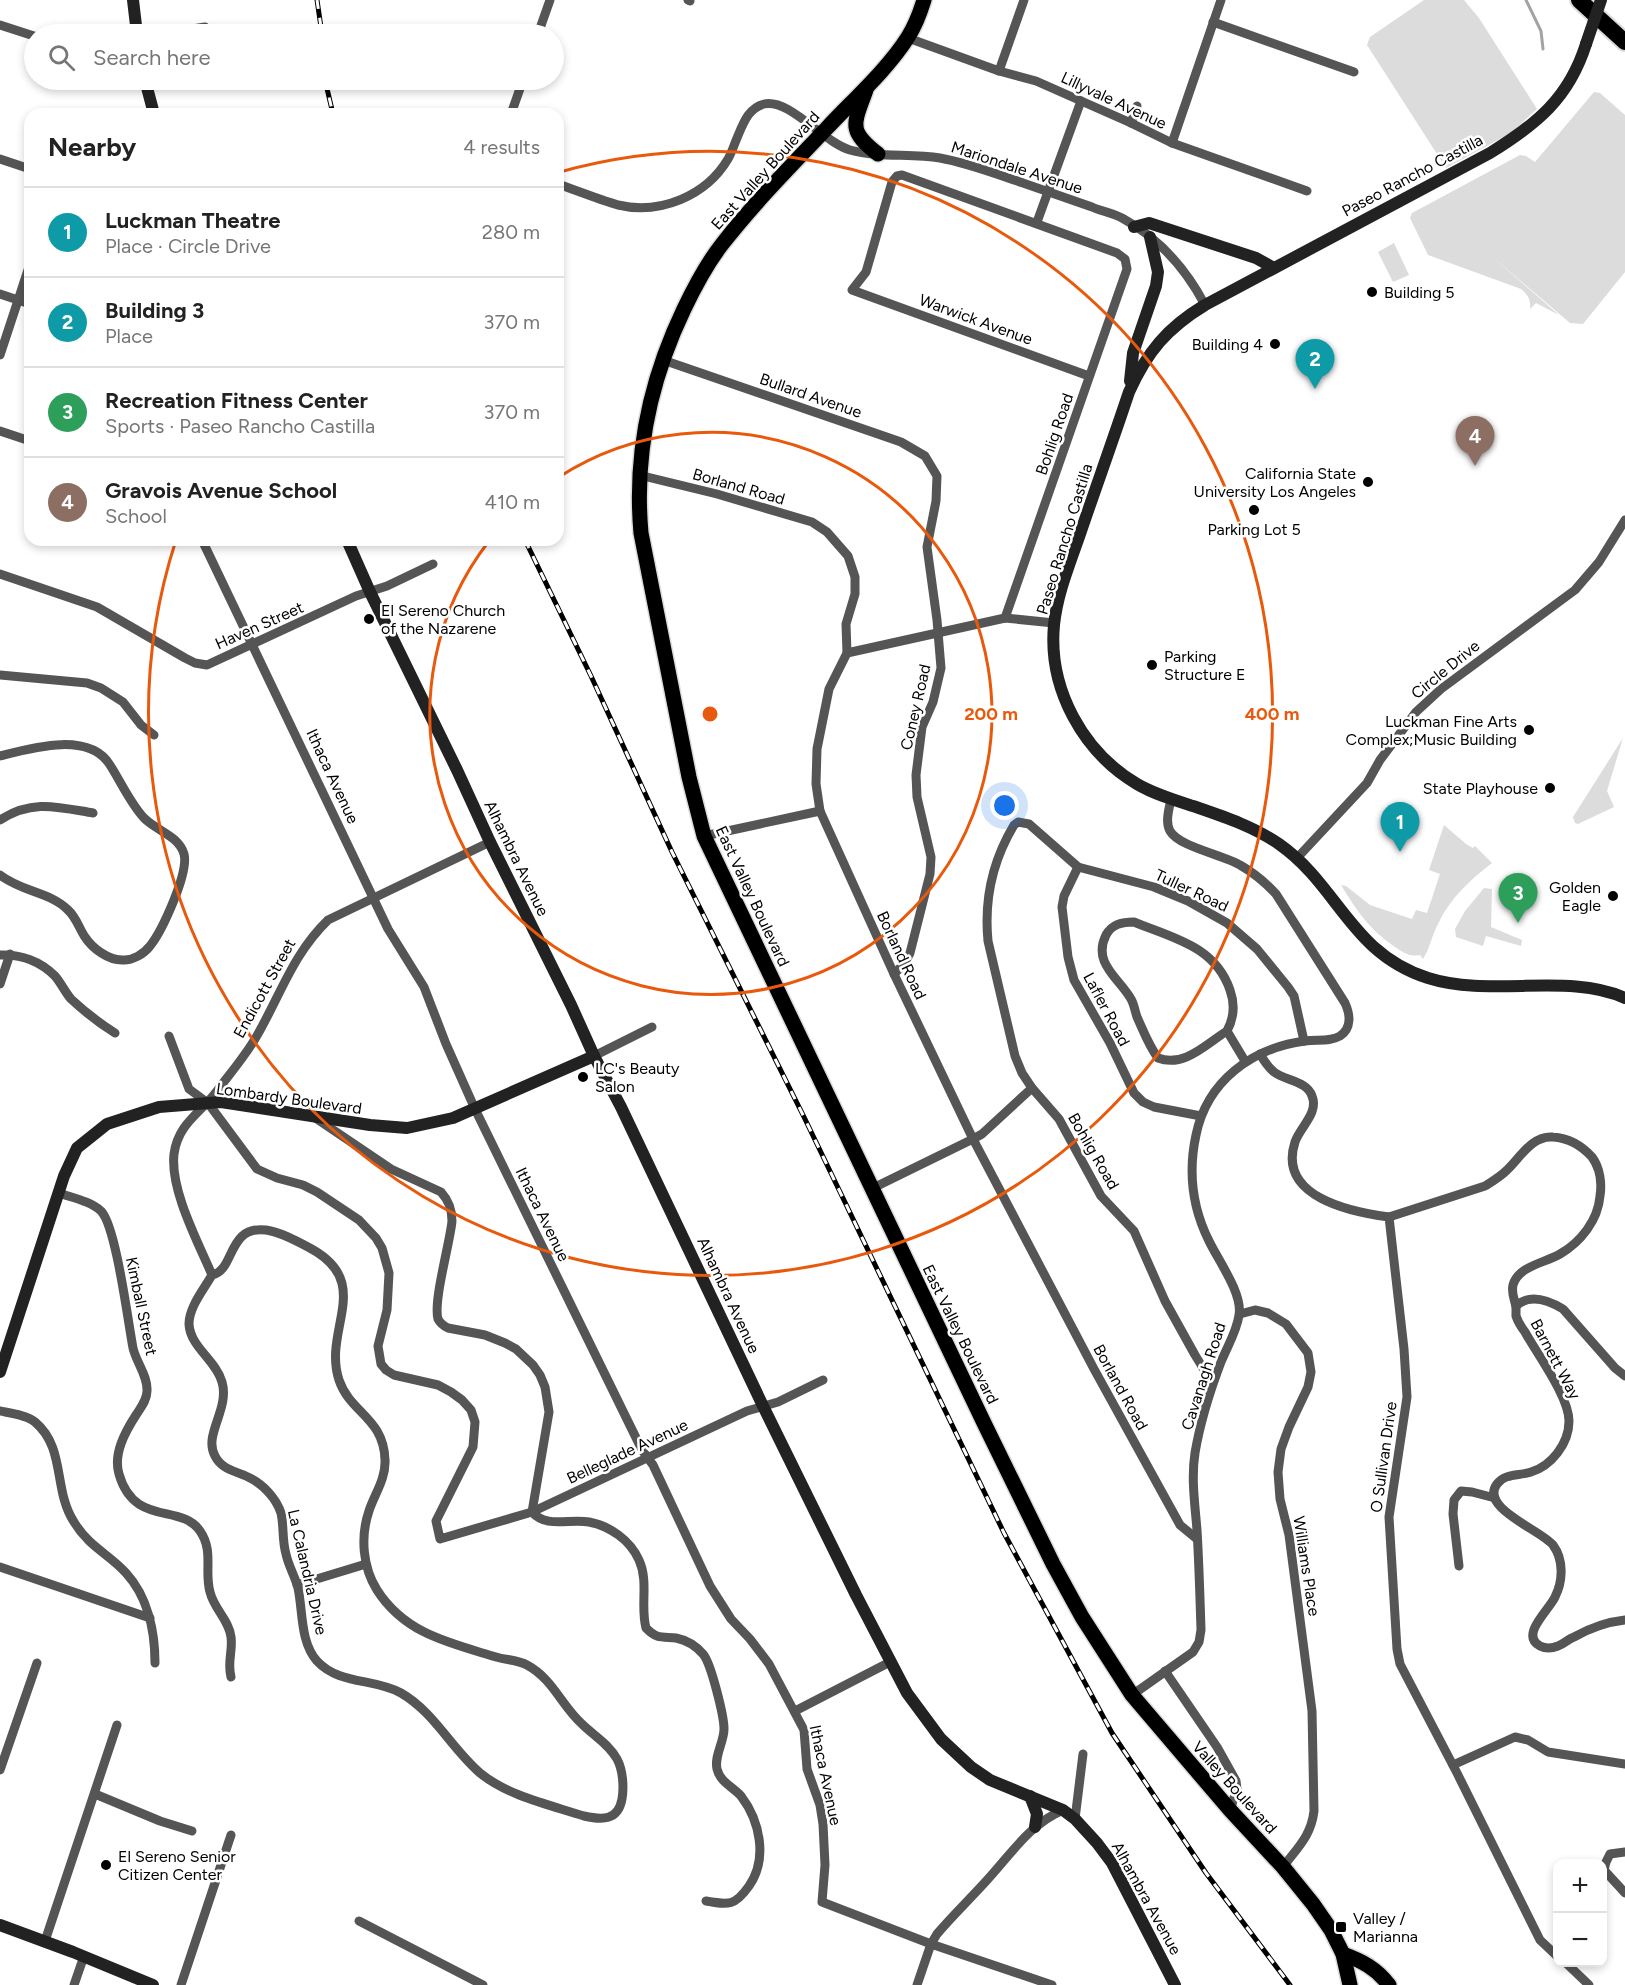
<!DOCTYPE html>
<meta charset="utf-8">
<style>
body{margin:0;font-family:Figtree,sans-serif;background:#f6f6f6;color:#222}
.controls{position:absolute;right:18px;bottom:18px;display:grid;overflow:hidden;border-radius:12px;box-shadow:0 3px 9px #0003}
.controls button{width:54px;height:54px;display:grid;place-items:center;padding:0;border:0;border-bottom:2px solid #e0e0e0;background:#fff;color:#222;font:30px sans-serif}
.you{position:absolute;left:1005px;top:806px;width:21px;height:21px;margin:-15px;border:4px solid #fff;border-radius:50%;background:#1a73e8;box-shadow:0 0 0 9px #1a73e833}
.badge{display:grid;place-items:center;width:39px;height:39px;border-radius:50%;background:#000;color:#fff;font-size:20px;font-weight:700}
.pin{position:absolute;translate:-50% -50px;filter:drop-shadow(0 2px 3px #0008)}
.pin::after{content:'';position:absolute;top:32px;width:21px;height:18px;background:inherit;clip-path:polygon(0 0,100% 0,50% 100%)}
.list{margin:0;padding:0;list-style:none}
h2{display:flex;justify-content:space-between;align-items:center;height:78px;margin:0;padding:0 24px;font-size:26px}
h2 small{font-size:20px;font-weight:400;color:#767676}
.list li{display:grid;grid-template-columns:39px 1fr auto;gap:18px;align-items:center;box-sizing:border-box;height:90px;padding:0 24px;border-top:2px solid #e0e0e0}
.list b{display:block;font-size:22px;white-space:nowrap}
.list p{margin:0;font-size:20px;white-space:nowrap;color:#767676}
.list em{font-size:20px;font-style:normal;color:#767676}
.icon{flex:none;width:33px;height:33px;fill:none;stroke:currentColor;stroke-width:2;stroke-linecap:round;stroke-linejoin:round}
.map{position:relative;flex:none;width:1625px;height:1985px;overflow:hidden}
.search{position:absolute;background:#fff;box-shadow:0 3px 9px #0003;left:24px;top:24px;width:540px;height:66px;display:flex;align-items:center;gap:15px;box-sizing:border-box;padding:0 21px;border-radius:33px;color:#767676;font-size:22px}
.panel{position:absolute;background:#fff;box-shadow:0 3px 9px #0003;left:24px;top:108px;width:540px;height:438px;border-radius:18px}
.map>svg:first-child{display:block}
</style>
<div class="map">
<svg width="1625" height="1985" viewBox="0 0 1625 1985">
<rect width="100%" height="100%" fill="#fff"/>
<!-- green -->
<g fill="#dcdcdc">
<path d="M1424,0h40l15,18 58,91 -26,24 -65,35 -79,-123 3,-8z"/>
<path d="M1594,92l6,1 25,22v157l-42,52 -13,-1 -82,-70 71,62 -23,-12 -6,6c1,-9 -2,-14 -9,-20l-93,-34 -18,-37 2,-5 108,-58 6,1 9,6z"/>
<path d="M1394,243l15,32 -16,7 -15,-30z"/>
<path d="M1623,738l-16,53 7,16 -36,17 -3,-1 -2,-6z"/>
<path d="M1444,825l22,19 7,4 2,-2 17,17c-22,17 -42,35 -54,61 -6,11 -8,24 -15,35l-3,-4c-11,2 -16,-2 -25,-8 -26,-18 -38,-36 -54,-62l5,1 24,19 42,14 4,-9 11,3 13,-39 -11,-4z"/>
<path d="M1484,888l8,1 -1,38 31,13 -1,6 -35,-10 -3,10 -27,-9 -1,-8 10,-18z"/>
</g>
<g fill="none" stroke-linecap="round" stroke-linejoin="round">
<!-- stream -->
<path stroke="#a3a3a3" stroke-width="3" d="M1526,0l15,31 2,18"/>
<!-- primary casing -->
<g stroke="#dbdbdb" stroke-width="18">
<g id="primary">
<path d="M924,0c-4,13 -9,26 -16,37 -20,32 -56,64 -82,92 -35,37 -71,73 -103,114 -16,20 -28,43 -39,66 -34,71 -50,146 -43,224l48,244 15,59 280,587 69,141 29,53 50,78 98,115 53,57 30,37 18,26 12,24 7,31"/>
<path d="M866,90c-12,34 -19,40 12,64"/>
<path d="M1343,1954c19,7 33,14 46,31"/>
</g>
</g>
<!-- highway casing -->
<g stroke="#dbdbdb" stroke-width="20">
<path id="highway" d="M1579,0l46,42"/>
</g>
<!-- street -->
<g stroke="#555" stroke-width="9">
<path d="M688,0l2,1"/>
<path d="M1213,22l141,50"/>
<path d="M0,25l34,11"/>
<path d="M161,34l44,-7"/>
<path d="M538,34l12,-34"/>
<path d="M908,38l91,33 37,10 95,42 41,20 135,48"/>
<path d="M999,71l25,-71"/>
<path d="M511,114l12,-34"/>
<path d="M1131,123l6,-17"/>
<path d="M1172,143l49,-143"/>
<path d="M0,159l30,10"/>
<path d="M558,184c20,7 40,15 60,21 42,10 88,-9 110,-46 4,-7 6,-14 9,-21 6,-14 11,-30 27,-34 25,-6 59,38 86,46 29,8 61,3 90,8 28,5 56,16 83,25 23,8 46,16 69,24 9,4 20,6 30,11 37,20 64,51 83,87"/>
<path d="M1037,222l44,-121"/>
<path d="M0,294l30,10"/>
<path d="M0,355l30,-91"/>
<path d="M663,360l238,82 24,14 12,20 -1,25 -9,46 10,73 4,48 -8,34 -11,25 -6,48 1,22 14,60 -1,17 -20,79 -6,11 -10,10"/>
<path d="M0,431l30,10"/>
<path d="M639,475l78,19 95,28 15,10 21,24 7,21v17l-9,30 1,29 -18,36 -12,60 -1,35 4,27 74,163 79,165 121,230 86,156 17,14"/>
<path d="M202,540l186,389 36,58 22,57 29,65 167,341 11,15 57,121 21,33 19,20 19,25 35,66 3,39 13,36 3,19 2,41 -3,37 109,42 121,41"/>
<path d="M0,574l97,33 88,51 10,5 12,2 149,-69 31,-10 46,-22"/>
<path d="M1005,618l122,-349 -2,-10 -8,-6 -215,-78 -5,1 -5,6 -26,90 -14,18 237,86"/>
<path d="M847,653l158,-35 49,5"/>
<path d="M0,675l87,8 14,5 22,14 18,23 13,10"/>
<path d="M0,756c31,-8 89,-25 110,9 11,17 20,38 34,53 13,13 35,18 40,36 5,19 -22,77 -34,92 -6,8 -18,15 -28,14 -14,0 -30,-12 -37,-23 -6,-9 -9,-20 -17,-27 -18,-18 -46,-18 -68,-35"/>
<path d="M0,820c32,-21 58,-13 93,-7"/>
<path d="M704,836l116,-25"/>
<path d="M1298,857l69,-74 13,-23 36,-48 25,-23 134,-99 24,-28 26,-42"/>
<path d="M1078,867l-14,29 -2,11 6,50 6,23 36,63 24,50 9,9 11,5 47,9"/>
<path d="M0,955c20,-1 40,6 55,21 6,7 10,16 16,23 14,13 28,24 44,34"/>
<path d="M0,984l10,-30"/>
<path d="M1227,1031c7,-13 8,-27 3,-41 -15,-44 -57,-52 -96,-68 -12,0 -22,2 -28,13 -14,28 13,43 25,64 3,5 4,12 6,18 6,13 12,29 21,41 26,10 48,-14 69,-27l18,30"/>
<path d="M169,1036l20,53 19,14 49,66 20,9 26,7 14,7 42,28 17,18 6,10 7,25 -2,37 -9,36 3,18 5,6 8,5 44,10 13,7 11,8 9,10 4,12 -2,25 -37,74 4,18 92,-27 215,-101 31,-9 45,-22"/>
<path d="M1260,1054c4,7 8,13 14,18 12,9 33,9 38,24 7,17 -12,31 -17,46 -18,55 56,70 94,75l15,132 3,48 -18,120 8,132 3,15 57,109 83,167 18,17"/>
<path d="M594,1056l58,-29"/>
<path d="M314,1117l77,52 50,23c8,9 11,17 11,29 -2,22 -19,80 -14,98 2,4 6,7 10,9l37,7 20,8 11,6 17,16 7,10 5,12 4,25 -17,100c15,17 38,6 57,10 21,4 41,18 50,38 10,22 1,46 7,68 3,3 8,7 11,8 6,2 13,1 19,2 10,2 20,8 27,16 8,9 21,62 21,75 0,13 -10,27 -7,40 3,13 16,18 24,27 19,25 27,63 8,90 -14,20 -20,19 -43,15"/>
<path d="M871,1189l102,-50 9,-5 50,-46"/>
<path d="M59,1193c14,5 31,8 42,18 15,15 27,111 32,137 3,14 15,28 14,43 0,9 -6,16 -11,24 -11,17 -23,39 -17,59 15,53 62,29 81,57 14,20 4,40 10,61 4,17 19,28 21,45 2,14 -4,25 0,40"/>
<path d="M1389,1217l96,-31c8,-5 15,-9 22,-16 13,-12 25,-35 46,-33 15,1 29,9 39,20 8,11 10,26 8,39 -2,24 -19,46 -40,58 -15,9 -42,12 -47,31 -2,9 2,15 3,22 0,3 0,7 0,9 2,6 6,12 9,16 12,22 44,65 44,89 0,23 -18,45 -38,51 -12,4 -26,1 -34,12 -18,24 44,46 56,61 11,15 10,36 2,52 -5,12 -36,38 -15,49 6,3 13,2 18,0 6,-2 10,-7 16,-9 16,-9 33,-15 51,-17"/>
<path d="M212,1275c23,-4 15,-50 54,-45 14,2 29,10 42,17 68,35 14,82 31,133 11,33 45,38 46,80 1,19 -11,35 -16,51 -9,26 -6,57 8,79 28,44 73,53 119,67 10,3 22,3 31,8 26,14 34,40 55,59 11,11 27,20 35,35 6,11 7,28 5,40 -4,22 -20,21 -38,17 -34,-11 -76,-20 -104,-43 -29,-25 -46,-61 -79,-80 -27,-15 -62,-8 -84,-32 -17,-19 -14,-50 -19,-73 -3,-12 -10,-23 -12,-34 -4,-13 -2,-28 -5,-41 -5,-15 -18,-29 -33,-36 -12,-6 -26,-7 -33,-21 -12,-21 15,-47 7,-74 -6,-22 -32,-35 -33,-58 0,-17 15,-35 23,-49 -14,-33 -42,-85 -38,-121 4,-31 27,-41 43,-63 14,-19 31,-38 42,-59 23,-41 35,-79 69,-112l162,-78"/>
<path d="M1516,1306c14,-13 32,-6 47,3l52,59 10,8"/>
<path d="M1240,1314l15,-4 13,3 18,11 22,29 3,19 -3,15 -19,40 -8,22 -3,23 2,27 9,36 23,176 2,100c-3,25 -16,36 -31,56"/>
<path d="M1216,1375l-13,-7 -8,-13 -30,-54 -31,-70 -33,-35 -42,-77 -27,-31 -10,-15 -7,-17 -27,-115c-4,-41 5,-81 26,-116l4,-3 11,2 49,43 76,20 34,14 39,22 30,26 31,38 6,9 10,45"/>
<path d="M0,1411c10,2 27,4 35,11 31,26 18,68 39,100 15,25 35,32 52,51 22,24 29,59 29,90"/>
<path d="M1459,1566l-6,-52 1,-14 7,-9 11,1 23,6"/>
<path d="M0,1567l150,51"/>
<path d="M297,1585l69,-21"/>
<path d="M1165,1671l52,76 19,34 1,8 -7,21"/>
<path d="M1132,1695l61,-43 6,-10 2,-12c-1,-33 -2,-67 -4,-100 -2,-25 -6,-52 -2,-77 5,-30 15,-62 26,-91 6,-15 16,-31 18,-47 4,-21 -21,-55 -30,-74 -17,-34 -21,-69 -13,-106 11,-54 56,-87 109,-94 11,-2 25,1 35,-5 12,-8 10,-22 5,-33l-69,-109c-10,-11 -22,-21 -36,-29 -16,-10 -61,-18 -70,-34 -5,-9 -1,-22 1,-32"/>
<path d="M795,1711l95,-49"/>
<path d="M1453,1765l62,-28 13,3 20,12 77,12"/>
<path d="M0,1770l37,-107"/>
<path d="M95,1794l65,27 32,10"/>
<path d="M1075,1819l8,-65"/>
<path d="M1625,1852l-15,2 -4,8 -2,8 21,23"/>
<path d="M359,1921l124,64"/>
<path d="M45,1941l72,-216"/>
<path d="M1565,1962l24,23"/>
<path d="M74,1985l10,-29"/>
<path d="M181,1985l50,-150"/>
<path d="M917,1985l14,-41 6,-10c16,-19 34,-36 51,-55 23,-25 42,-55 75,-69"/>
</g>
<!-- secondary -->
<g stroke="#222" stroke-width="12">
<path d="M133,0l4,34"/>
<path d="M1586,44c-17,54 -49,80 -96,109l-285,152c-38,23 -58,47 -76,87 -16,48 -33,95 -49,142 -10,29 -23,60 -26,91 -6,64 29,127 83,159 17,10 37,16 56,22 29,10 60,20 86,38 60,42 71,109 149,134 63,20 140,-6 197,20"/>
<path d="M145,80l9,34"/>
<path d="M1134,227l15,-4 107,35 18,10"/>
<path d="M1130,381l3,-28 23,-67 2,-14 -8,-35"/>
<path d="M347,540l23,52 87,178 33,72 81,163 23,51 27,51 142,299 93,189 51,98 34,46 30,28 19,13 73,30 12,9 22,24 15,20 63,122"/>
<path d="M0,1372l64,-196 13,-28 30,-24 52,-17 62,-5 149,23 37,3 46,-10 141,-62"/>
<path d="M1030,1796l7,18 -2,13"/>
<path d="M0,1925l73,27 80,33"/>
</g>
<!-- primary -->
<use href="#primary" stroke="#000" stroke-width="15"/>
<!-- highway -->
<use href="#highway" stroke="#000" stroke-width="16"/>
<!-- rail casing -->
<g stroke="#000" stroke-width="5">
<g id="rail">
<path d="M317,0l5,34"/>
<path d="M325,80l8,34"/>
<path d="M525,540l66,136 81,176 132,265 200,416 108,200 94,140 84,112"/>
</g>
</g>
<!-- rail -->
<use href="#rail" stroke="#fff" stroke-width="3" stroke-dasharray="9" stroke-linecap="butt"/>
<!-- secondary-bridge -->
<path stroke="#222" stroke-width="12" d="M1586,44l15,-44"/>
</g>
<!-- distance rings -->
<g fill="none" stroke="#e8590c" stroke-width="3">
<path d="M559 477A281 281 0 1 1 489 541"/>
<path d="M560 172A562 562 0 1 1 176 540"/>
</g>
<!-- markers -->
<g fill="#000" stroke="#fff" stroke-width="2">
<circle cx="1372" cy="292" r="6"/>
<circle cx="1275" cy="344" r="6"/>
<circle cx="1368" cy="482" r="6"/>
<circle cx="1254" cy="510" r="6"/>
<circle cx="369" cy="619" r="6"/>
<circle cx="1152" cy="665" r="6"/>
<circle cx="1529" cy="730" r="6"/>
<circle cx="1550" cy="788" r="6"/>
<circle cx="1613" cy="896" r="6"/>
<circle cx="583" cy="1077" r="6"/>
<circle cx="106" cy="1865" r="6"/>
<rect x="1335" y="1921" width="12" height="12" rx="3"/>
</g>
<g text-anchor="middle" stroke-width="5" stroke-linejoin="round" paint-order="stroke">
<!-- street labels -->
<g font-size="16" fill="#000" stroke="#fff">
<text transform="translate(1114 100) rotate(25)" y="6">Lillyvale Avenue</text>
<text transform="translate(1017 167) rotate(18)" y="6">Mariondale Avenue</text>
<text transform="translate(765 170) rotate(-48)" y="6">East Valley Boulevard</text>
<text transform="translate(1412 175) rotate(-28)" y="6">Paseo Rancho Castilla</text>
<text transform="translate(976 319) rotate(20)" y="6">Warwick Avenue</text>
<text transform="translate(811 395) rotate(19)" y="6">Bullard Avenue</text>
<text transform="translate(1054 434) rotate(-71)" y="6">Bohlig Road</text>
<text transform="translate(739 486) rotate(16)" y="6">Borland Road</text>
<text transform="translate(1064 539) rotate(-73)" y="6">Paseo Rancho Castilla</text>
<text transform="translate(259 625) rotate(-24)" y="6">Haven Street</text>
<text transform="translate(1445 669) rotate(-39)" y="6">Circle Drive</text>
<text transform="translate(915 707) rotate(-77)" y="6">Coney Road</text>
<text transform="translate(333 776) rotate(65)" y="6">Ithaca Avenue</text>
<text transform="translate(517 858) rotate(64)" y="6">Alhambra Avenue</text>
<text transform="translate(1192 890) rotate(25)" y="6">Tuller Road</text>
<text transform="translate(753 896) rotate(65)" y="6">East Valley Boulevard</text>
<text transform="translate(902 955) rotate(65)" y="6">Borland Road</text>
<text transform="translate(264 988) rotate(-61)" y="6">Endicott Street</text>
<text transform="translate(1107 1009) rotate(62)" y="6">Lafler Road</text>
<text transform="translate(289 1098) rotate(8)" y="6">Lombardy Boulevard</text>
<text transform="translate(1094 1151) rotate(60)" y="6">Bohlig Road</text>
<text transform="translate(543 1214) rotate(64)" y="6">Ithaca Avenue</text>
<text transform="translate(729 1295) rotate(65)" y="6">Alhambra Avenue</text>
<text transform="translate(142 1306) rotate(78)" y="6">Kimball Street</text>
<text transform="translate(961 1334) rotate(64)" y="6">East Valley Boulevard</text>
<text transform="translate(1556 1359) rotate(62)" y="6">Barnett Way</text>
<text transform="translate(1203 1376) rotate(-72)" y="6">Cavanagh Road</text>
<text transform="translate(1121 1387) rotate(61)" y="6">Borland Road</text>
<text transform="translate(627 1451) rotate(-25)" y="6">Belleglade Avenue</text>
<text transform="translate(1383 1457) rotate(-82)" y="6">O Sullivan Drive</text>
<text transform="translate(1307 1566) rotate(81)" y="6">Williams Place</text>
<text transform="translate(308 1572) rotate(77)" y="6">La Calandria Drive</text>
<text transform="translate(826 1775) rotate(78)" y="6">Ithaca Avenue</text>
<text transform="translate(1235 1787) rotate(48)" y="6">Valley Boulevard</text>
<text transform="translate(1147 1898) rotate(61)" y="6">Alhambra Avenue</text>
</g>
<!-- poi labels -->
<g font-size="16" fill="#000" stroke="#fff" text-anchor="start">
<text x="1384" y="298">Building 5</text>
<text x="1263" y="350" text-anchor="end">Building 4</text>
<text x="1356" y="479" text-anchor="end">California State<tspan x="1356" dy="18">University Los Angeles</tspan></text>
<text x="1254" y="535" text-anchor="middle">Parking Lot 5</text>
<text x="381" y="616">El Sereno Church<tspan x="381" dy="18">of the Nazarene</tspan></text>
<text x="1164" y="662">Parking<tspan x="1164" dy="18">Structure E</tspan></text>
<text x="1517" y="727" text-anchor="end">Luckman Fine Arts<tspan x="1517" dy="18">Complex;Music Building</tspan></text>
<text x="1538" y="794" text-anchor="end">State Playhouse</text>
<text x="1601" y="893" text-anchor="end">Golden<tspan x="1601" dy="18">Eagle</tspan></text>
<text x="595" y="1074">LC's Beauty<tspan x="595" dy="18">Salon</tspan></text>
<text x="118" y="1862">El Sereno Senior<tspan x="118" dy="18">Citizen Center</tspan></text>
<text x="1353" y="1924">Valley /<tspan x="1353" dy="18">Marianna</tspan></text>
</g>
</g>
<circle cx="710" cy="714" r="9" fill="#e8590c" stroke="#fff" stroke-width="3"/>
<g font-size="18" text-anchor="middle" font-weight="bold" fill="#e8590c" stroke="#fff" stroke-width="5" stroke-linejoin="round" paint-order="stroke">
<text x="991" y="720">200 m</text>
<text x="1272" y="720">400 m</text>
</g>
</svg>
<div class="controls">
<button>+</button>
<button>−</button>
</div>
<div class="you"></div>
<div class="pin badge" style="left:1400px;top:852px;background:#0f9aa8">1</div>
<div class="pin badge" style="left:1315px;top:389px;background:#0f9aa8">2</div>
<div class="pin badge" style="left:1518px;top:923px;background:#2e9e5b">3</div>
<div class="pin badge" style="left:1475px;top:466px;background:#8d6e63">4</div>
<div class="search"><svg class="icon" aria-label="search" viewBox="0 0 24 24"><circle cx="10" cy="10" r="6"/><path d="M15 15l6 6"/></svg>Search here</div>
<section class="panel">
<h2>Nearby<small>4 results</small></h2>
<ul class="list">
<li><span class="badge" style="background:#0f9aa8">1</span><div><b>Luckman Theatre</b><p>Place · Circle Drive</p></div><em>280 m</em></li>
<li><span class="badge" style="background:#0f9aa8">2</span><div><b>Building 3</b><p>Place</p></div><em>370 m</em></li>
<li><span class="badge" style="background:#2e9e5b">3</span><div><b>Recreation Fitness Center</b><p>Sports · Paseo Rancho Castilla</p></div><em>370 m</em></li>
<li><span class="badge" style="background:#8d6e63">4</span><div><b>Gravois Avenue School</b><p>School</p></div><em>410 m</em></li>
</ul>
</section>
</div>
